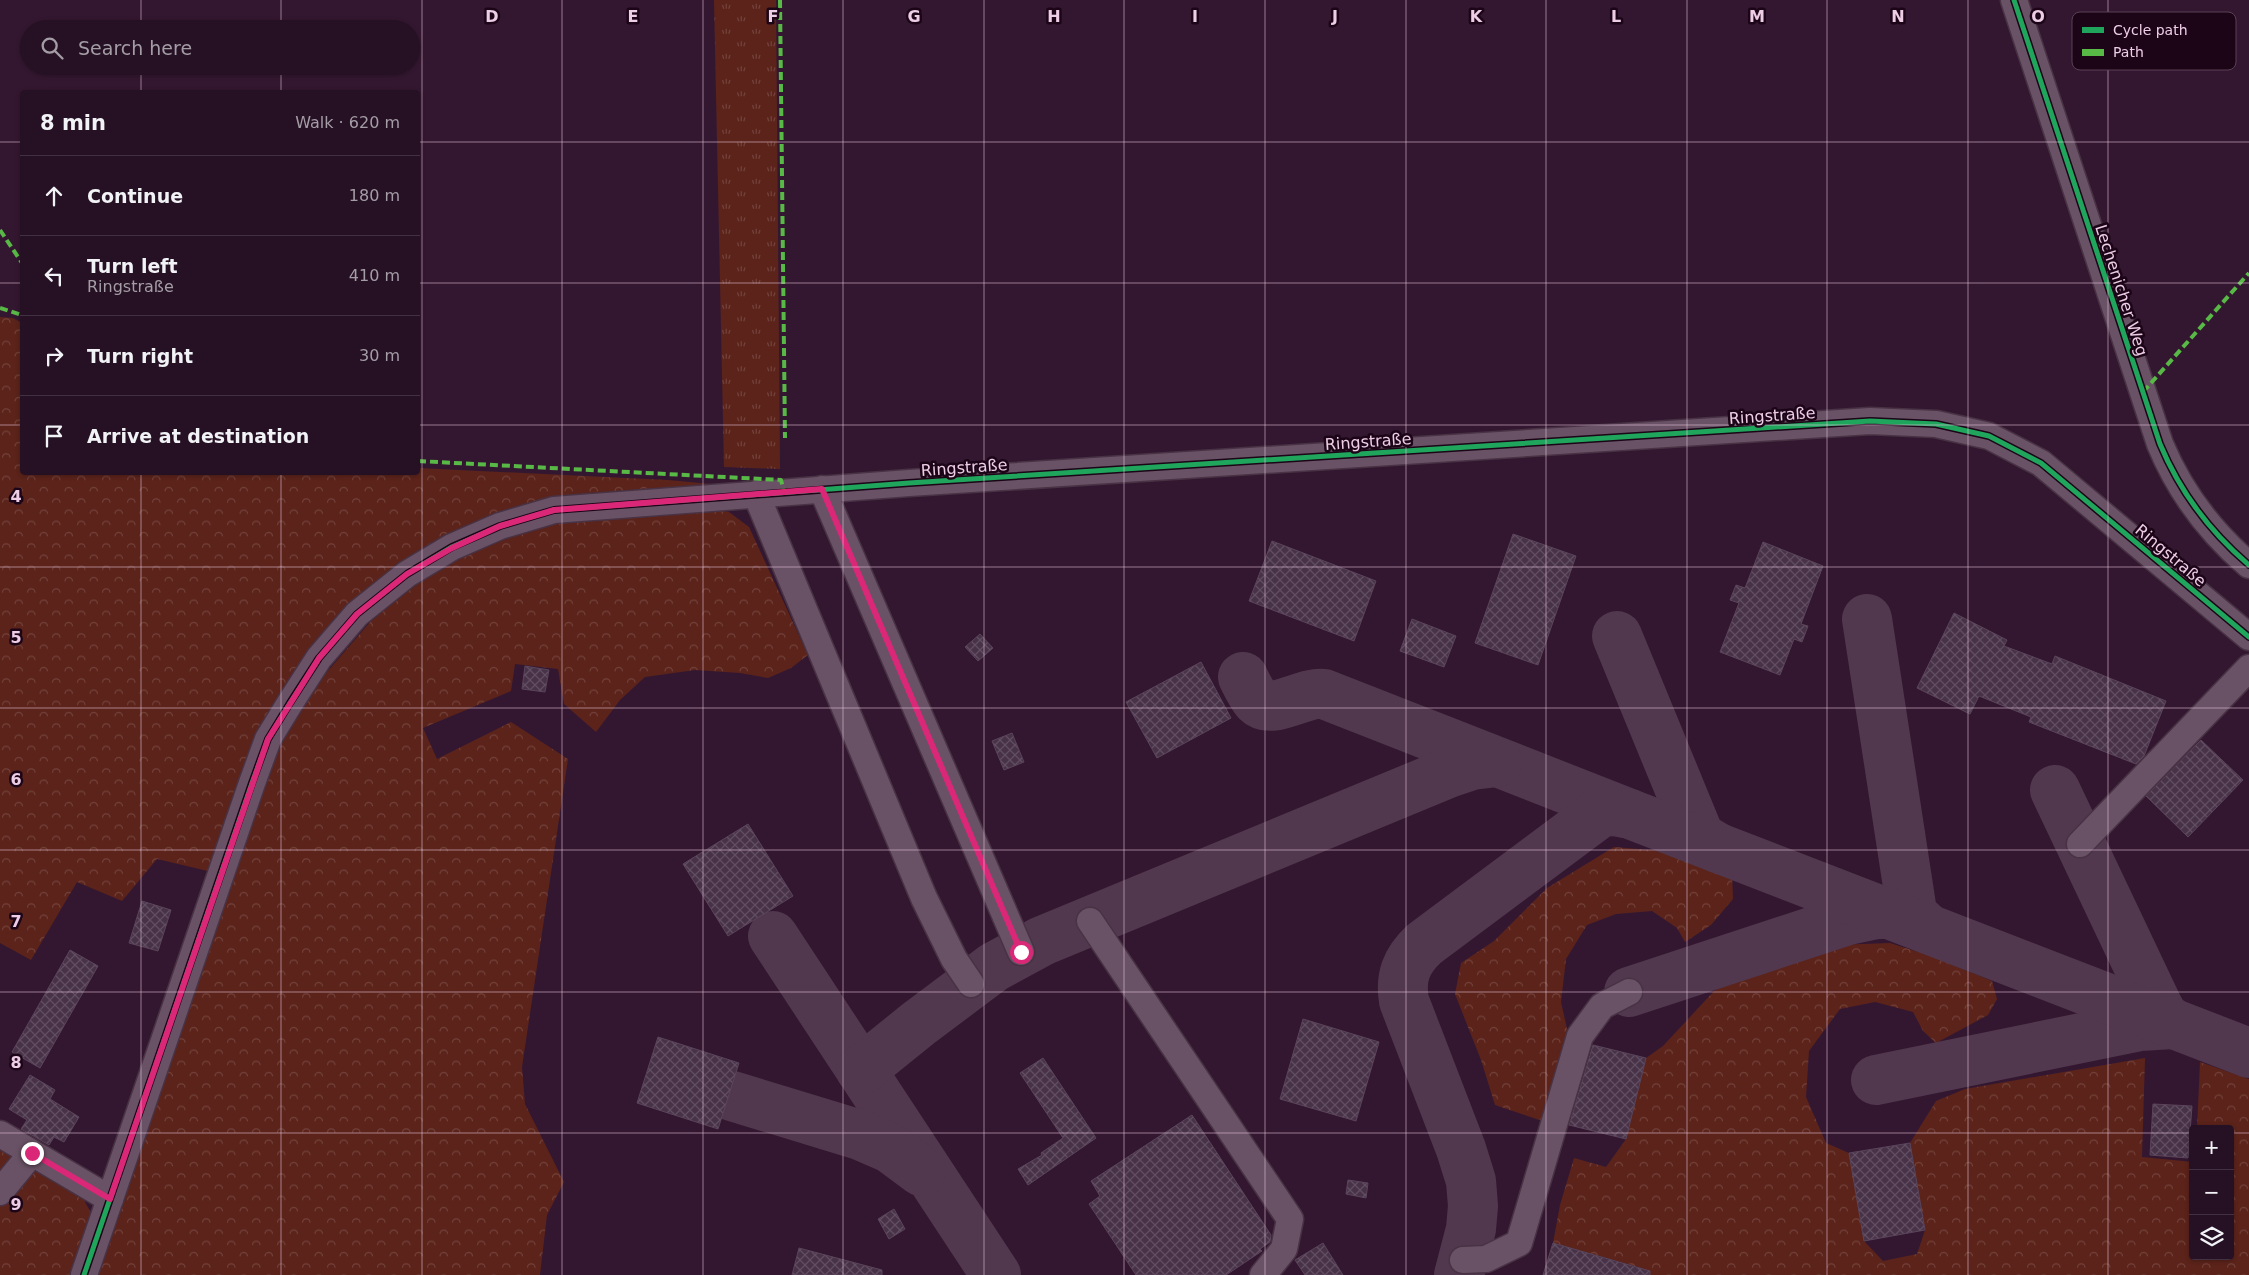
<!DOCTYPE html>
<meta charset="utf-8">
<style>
body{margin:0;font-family:"DejaVu Sans",sans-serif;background:#321f31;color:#f1f3f6}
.controls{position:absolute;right:15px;bottom:15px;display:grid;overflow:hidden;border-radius:5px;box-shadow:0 1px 4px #0004}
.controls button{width:45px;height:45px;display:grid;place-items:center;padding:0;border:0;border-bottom:1px solid #423141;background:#261124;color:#f1f3f6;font:25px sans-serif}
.stop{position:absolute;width:15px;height:15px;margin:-11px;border:4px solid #db2777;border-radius:50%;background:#fff}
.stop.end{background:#db2777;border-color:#fff;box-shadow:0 1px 5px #0008}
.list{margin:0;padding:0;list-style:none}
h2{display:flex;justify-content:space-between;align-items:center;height:65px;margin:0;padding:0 20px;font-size:21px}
h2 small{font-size:16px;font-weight:400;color:#a49da6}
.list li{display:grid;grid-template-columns:32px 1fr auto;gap:15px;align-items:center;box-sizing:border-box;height:80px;padding:0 20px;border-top:1px solid #423141}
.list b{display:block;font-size:19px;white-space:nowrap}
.list p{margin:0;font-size:16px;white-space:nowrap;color:#a49da6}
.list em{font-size:16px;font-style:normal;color:#a49da6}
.icon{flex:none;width:28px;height:28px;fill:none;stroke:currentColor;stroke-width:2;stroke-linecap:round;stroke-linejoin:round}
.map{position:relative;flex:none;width:2249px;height:1275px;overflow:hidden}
.search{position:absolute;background:#261124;box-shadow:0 1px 4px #0004;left:20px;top:20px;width:400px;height:55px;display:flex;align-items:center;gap:12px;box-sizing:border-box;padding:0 18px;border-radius:28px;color:#a49da6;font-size:19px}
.panel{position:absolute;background:#261124;box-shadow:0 1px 4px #0004;left:20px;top:90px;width:400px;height:385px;border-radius:5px}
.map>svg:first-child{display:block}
</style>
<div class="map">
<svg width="2249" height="1275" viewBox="0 0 2249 1275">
<defs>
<pattern id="grass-tufts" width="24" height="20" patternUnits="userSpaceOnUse" patternTransform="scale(1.25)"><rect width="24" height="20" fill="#5b231a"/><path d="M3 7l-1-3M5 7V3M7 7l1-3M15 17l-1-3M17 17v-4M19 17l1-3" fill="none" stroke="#73423b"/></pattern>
<pattern id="forest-crowns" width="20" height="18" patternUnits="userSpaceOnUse" patternTransform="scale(1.25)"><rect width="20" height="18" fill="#5b231a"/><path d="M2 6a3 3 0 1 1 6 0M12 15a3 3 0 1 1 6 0" fill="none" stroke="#73423b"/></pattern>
<pattern id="building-cross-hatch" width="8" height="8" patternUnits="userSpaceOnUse" patternTransform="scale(1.25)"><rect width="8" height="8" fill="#473248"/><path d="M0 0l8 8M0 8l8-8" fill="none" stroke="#624e62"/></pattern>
</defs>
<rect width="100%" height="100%" fill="#331730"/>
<!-- grass -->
<path fill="url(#grass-tufts)" d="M714,0h62l4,469 -56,-2z"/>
<!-- forest -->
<g fill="url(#forest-crowns)">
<path d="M0,317l13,1 9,5v149h396v-4l250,12 53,5 -195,25 -203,127 -111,235 -55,-13 -35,42 -45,-19 -46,78 -31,-17z"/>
<path d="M703,507l26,5 20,15 59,128 -17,13 -23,10 -28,-5 -45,-3 -50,7 -25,23 -24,32 -32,-28 -6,-35 -43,-5 -4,27 -88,37 14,31 74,-37 57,37 -46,308 3,37 39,78 -17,33 -7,60h-446l182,-522 45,-74 50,-58 65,-52 78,-35 66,-17z"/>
<path d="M1614,847l60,5 58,21 1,26 -22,26 -26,17 -8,-14 -25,-17 -36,3 -29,11 -21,34 -5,43 8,36 -21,85 -53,-18 -14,-45 -26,-66 6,-31 33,-22 53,-53z"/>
<path d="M1890,943l41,13 61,25 5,18 -9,16 -52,28 -13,-12 -10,-19 -38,-10 -35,7 -31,42 -3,46 20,46 23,10 15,88 19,20 34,-7 8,-24 -15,-87 26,-42 29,-12 180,-31 -3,99 51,5v94h37v-127h-33l3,-67 49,17v196h-604l-7,-8 -85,-24 7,-38 14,-47 32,9 20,-28 20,-81 17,-12 52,-56 120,-45z"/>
<path d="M0,1149l84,51 7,13 -5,30 -11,32h-75z"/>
</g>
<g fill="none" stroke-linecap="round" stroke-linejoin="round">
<!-- taxiway -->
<g stroke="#51384e" stroke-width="50">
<path d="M1867,619l45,293 4,6 12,11"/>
<path d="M1617,636l81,197 5,6 15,9"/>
<path d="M1243,677c4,8 8,17 14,24 15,15 47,-10 67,-7l306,120"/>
<path d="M773,936l223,339"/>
<path d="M1629,992l219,-72 28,-6h14"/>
<path d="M861,1070l57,-46 76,-57 48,-26 409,-169 21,-7 25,-3"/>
<path d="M1876,1080l264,-54 33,-2 -10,-8 -6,-11 -102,-215"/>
<path d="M732,1096l128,39 30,13 31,23"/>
<path d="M1459,1275l12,-46 2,-23 -2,-25 -10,-32 -57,-148c-4,-24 2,-40 20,-57l177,-132 12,-1 17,3 619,239"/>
</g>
</g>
<!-- building -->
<g fill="url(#building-cross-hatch)" stroke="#5a455b">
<path d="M1513,534l63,22 -38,109 -63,-22z"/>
<path d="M1272,541l104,40 -22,60 -105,-40z"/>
<path d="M1763,542l60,24 -22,58 7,2 -6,16 -8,-3 -14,36 -60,-23 19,-49 -9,-3 6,-15 9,3z"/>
<path d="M1954,613l53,27 -3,6 48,18 3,-8 111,45 -22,55 -8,8 -107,-42 2,-5 -52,-21 -9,18 -53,-26z"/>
<path d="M1412,619l44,17 -12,31 -44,-16z"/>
<path d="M980,634l13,14 -15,13 -13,-14z"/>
<path d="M1201,662l30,56 -74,40 -31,-56z"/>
<path d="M525,666l24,4 -4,22 -23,-3z"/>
<path d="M1012,733l12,29 -20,8 -12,-29z"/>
<path d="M2201,740l42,40 -55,57 -42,-41z"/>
<path d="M748,824l45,72 -65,40 -45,-72z"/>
<path d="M142,901l29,9 -13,41 -29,-8z"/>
<path d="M70,950l28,16 -58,102 -28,-16z"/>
<path d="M1303,1019l76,23 -23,79 -76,-22z"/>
<path d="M658,1037l81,26 -21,66 -81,-26z"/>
<path d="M1593,1045l53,13 -20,81 -57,-14z"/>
<path d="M1043,1058l53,80 -68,47 -10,-16 24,-14 -1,-2 22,-15 -43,-65z"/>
<path d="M30,1075l25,15 -5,9 29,18 -15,25 -10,-5 -5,8 -28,-16 6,-9 -18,-11z"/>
<path d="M2153,1104l39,2 -4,52 -38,-3z"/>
<path d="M1192,1115l79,120 -1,7 -10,7 2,2 -36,24h-90l-47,-71 11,-8 -9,-15z"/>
<path d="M1910,1143l15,87 -61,11 -15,-88z"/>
<path d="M1348,1180l20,3 -2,15 -20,-4z"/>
<path d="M894,1209l11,20 -16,10 -11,-20z"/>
<path d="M1323,1243l20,32h-38l-10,-15z"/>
<path d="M1553,1243l97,28v4h-107z"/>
<path d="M799,1248l83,22v5h-90z"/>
</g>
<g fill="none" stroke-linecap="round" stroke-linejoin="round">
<!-- minor casing -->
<g stroke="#483244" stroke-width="29">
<g id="minor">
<path d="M2014,0l146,444c20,48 49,87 89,121"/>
<path d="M822,489l199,463"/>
<path d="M756,494l168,404 30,61 17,25"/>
<path d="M2080,844l169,-176"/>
<path d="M1090,921l200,298 -6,30 -21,26"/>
<path d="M0,1134l110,65"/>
<path d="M0,1192l32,-39"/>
<path d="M1463,1260l23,-1 33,-16 61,-207 22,-30 27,-14"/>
<path d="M84,1275l168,-492 16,-44 22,-36 29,-45 38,-44 50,-40 45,-27 48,-21 54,-16 355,-27 961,-62 66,3 53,12 52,27 208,174"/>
</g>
</g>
<!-- minor -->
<use href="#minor" stroke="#695265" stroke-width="26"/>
<!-- quiet -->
<g stroke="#58b947" stroke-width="4" stroke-dasharray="8 4" stroke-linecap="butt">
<path d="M780,0l5,438"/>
<path d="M0,230l22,33"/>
<path d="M0,308l22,7"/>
<path d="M2143,392l106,-119"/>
<path d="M418,461l363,19 3,12"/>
</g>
<!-- cycleway casing -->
<g stroke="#1b0517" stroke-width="8">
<g id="cycleway">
<path d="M2014,0l146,444c20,48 49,87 89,121"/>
<path d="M84,1275l168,-492 16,-44 22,-36 29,-45 38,-44 50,-40 45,-27 48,-21 54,-16 355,-27 961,-62 66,3 53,12 52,27 208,174"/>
</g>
</g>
<!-- cycleway -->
<use href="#cycleway" stroke="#20a55d" stroke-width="5"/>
</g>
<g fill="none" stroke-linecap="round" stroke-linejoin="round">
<!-- route -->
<path stroke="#db2777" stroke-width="6" d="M32,1153l78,46 158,-460 51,-81 38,-44 50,-40 45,-26 48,-22 54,-16 268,-21 199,463"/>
</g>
<!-- grid -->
<path fill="none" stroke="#eecde6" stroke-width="1" stroke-opacity="0.55" d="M141,0v29M281,0v29M422,0v1275M562,0v1275M703,0v1275M843,0v1275M984,0v1275M1124,0v1275M1265,0v1275M1406,0v1275M1546,0v1275M1687,0v1275M1827,0v1275M1968,0v1275M2108,0v1275M141,66v26M281,66v26M0,142h22M418,142h1831M0,283h22M418,283h1831M0,425h22M418,425h1831M141,472v803M281,472v803M0,567h2249M0,708h2249M0,850h2249M0,992h2249M0,1133h2193M2230,1133h19"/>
<g text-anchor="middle" stroke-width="5" stroke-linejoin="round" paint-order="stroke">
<!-- street labels -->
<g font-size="16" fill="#eecde6" stroke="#1b0517">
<text transform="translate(2122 290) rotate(72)" y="6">Lechenicher Weg</text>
<text transform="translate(1772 415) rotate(-4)" y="6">Ringstraße</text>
<text transform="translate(1368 441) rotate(-4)" y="6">Ringstraße</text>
<text transform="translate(964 467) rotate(-4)" y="6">Ringstraße</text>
<text transform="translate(2171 555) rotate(40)" y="6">Ringstraße</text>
</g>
</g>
<!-- legend -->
<rect x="2072" y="12" width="164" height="58" rx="8" fill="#1b0517" stroke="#5a4155" stroke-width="1"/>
<rect x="2082" y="27" width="22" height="6" fill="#20a55d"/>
<rect x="2082" y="49" width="22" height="7" fill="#58b947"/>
<g font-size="14" fill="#eecde6">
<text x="2113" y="35">Cycle path</text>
<text x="2113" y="57">Path</text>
</g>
<g font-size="16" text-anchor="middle" font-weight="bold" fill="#eecde6" stroke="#1b0517" stroke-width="5" stroke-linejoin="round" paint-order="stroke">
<text x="492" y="22">D</text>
<text x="633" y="22">E</text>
<text x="773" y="22">F</text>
<text x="914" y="22">G</text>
<text x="1054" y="22">H</text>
<text x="1195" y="22">I</text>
<text x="1335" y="22">J</text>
<text x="1476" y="22">K</text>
<text x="1616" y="22">L</text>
<text x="1757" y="22">M</text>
<text x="1898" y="22">N</text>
<text x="2038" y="22">O</text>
<text x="16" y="502">4</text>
<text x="16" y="643">5</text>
<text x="16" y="785">6</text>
<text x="16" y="927">7</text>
<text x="16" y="1068">8</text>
<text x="16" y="1210">9</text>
</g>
</svg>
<div class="controls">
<button>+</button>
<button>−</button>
<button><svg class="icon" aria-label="layers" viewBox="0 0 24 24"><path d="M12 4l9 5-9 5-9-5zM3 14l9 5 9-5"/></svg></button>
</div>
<div class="stop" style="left:1021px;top:952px"></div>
<div class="stop end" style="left:32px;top:1153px"></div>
<div class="search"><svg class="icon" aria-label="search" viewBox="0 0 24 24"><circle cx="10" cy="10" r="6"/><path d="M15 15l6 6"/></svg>Search here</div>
<section class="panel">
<h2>8 min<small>Walk · 620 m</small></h2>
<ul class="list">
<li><svg class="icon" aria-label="ahead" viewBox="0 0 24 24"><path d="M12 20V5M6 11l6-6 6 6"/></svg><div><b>Continue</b></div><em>180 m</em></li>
<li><svg class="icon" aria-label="left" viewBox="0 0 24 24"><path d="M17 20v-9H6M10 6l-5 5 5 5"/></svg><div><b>Turn left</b><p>Ringstraße</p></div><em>410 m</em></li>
<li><svg class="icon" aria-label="right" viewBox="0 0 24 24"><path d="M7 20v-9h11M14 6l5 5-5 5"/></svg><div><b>Turn right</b></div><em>30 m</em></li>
<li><svg class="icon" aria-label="arrive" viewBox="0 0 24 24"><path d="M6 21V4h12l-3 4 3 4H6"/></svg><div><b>Arrive at destination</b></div></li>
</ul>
</section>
</div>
